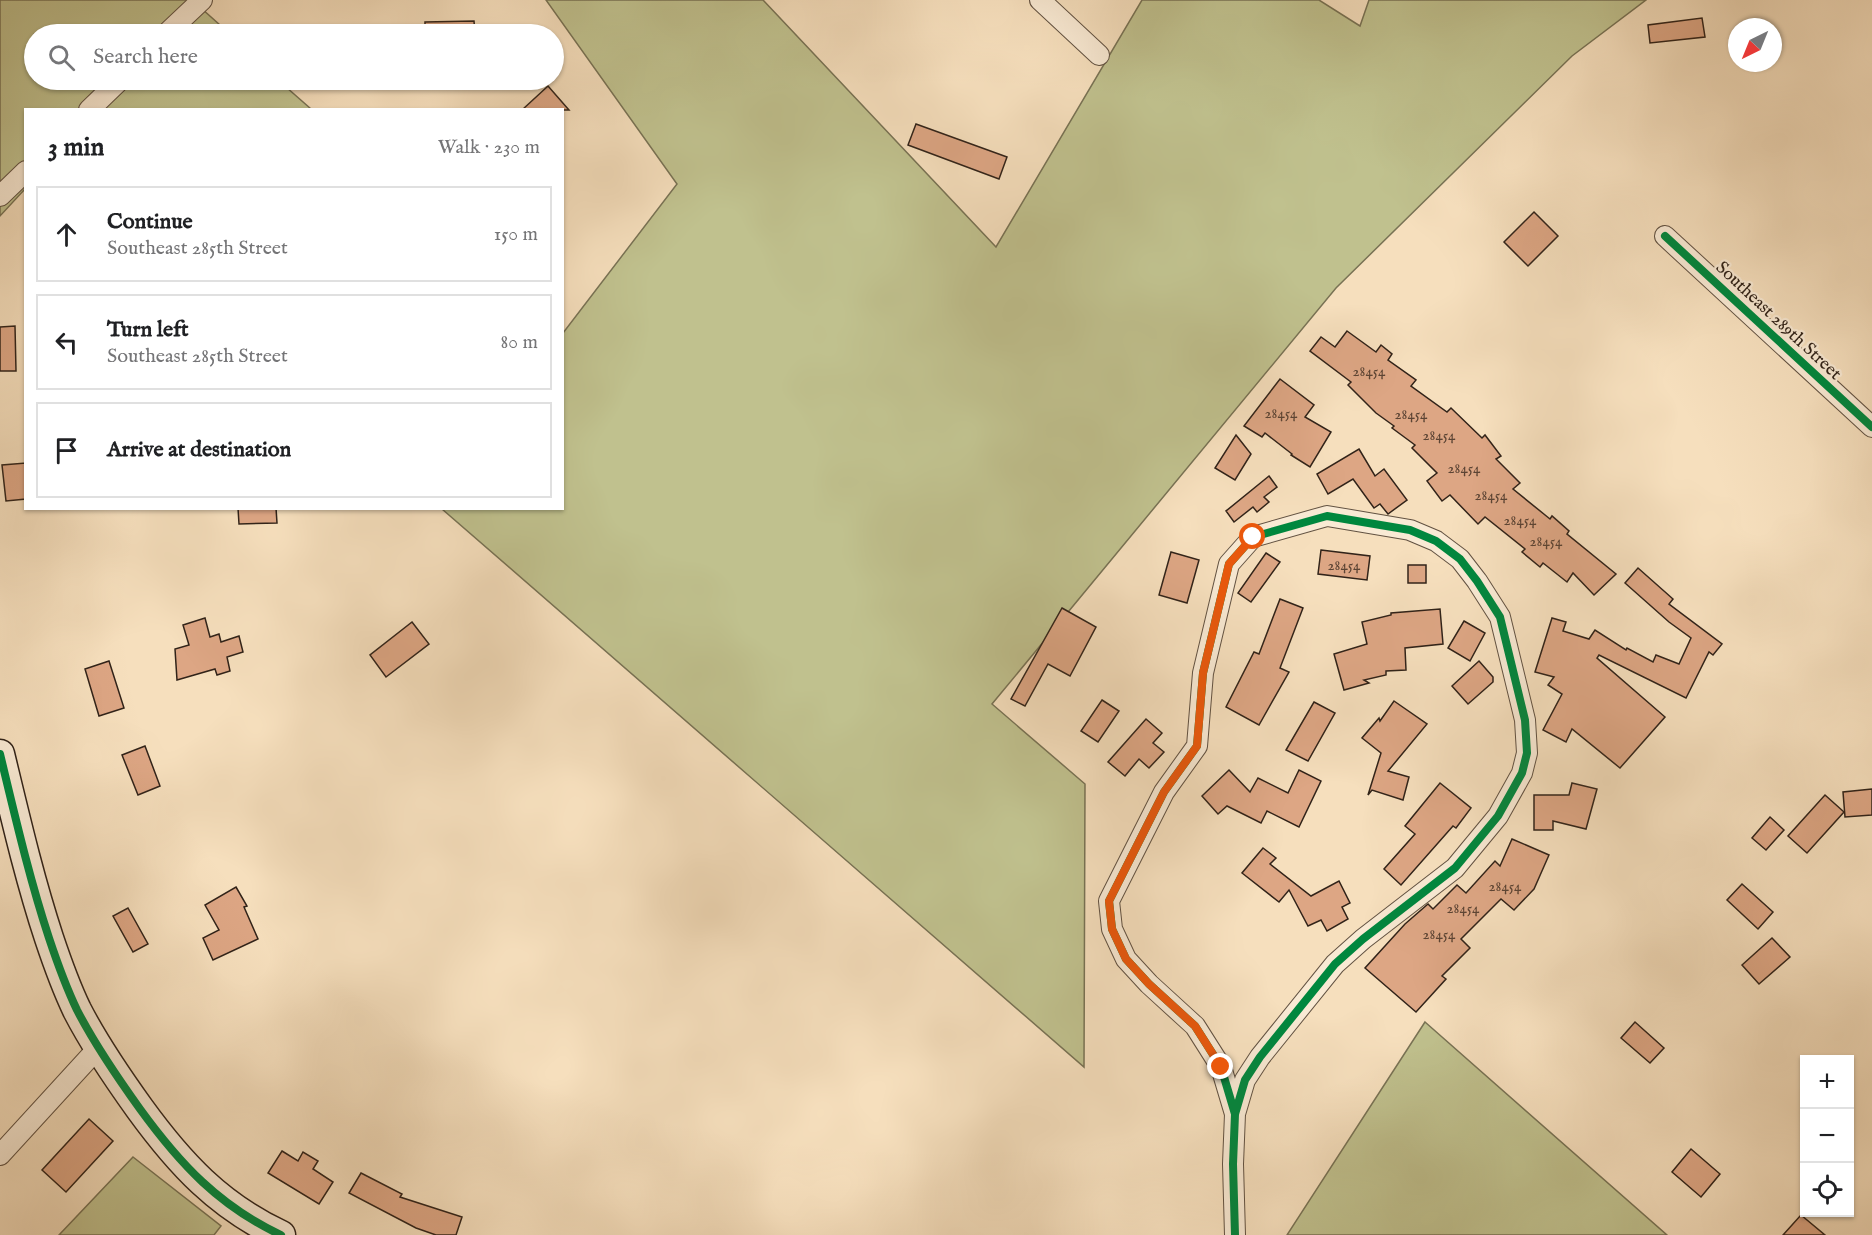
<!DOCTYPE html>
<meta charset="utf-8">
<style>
body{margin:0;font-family:"IM FELL English",serif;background:#f2f2f2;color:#202124}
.controls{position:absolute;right:18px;bottom:18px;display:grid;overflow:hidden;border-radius:0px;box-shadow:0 2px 4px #0004}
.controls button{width:54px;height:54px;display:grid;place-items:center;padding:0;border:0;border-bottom:2px solid #e0e0e0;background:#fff;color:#202124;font:30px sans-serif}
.compass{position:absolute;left:1728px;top:18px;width:54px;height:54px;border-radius:50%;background:#fff;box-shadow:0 2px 4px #0004;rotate:223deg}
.stop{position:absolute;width:18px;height:18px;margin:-14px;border:4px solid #ea580c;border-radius:50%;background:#fff}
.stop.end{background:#ea580c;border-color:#fff;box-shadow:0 2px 6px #0008}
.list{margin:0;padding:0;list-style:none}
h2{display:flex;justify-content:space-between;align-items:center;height:78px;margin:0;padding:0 24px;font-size:26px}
h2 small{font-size:20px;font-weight:400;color:#757577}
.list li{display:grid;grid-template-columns:39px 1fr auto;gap:18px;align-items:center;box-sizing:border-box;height:96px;margin:0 12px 12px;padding:0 12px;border:2px solid #e0e0e0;border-radius:0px}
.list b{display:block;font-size:22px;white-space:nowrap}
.list p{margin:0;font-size:20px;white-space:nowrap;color:#757577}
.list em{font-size:20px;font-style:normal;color:#757577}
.icon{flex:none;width:33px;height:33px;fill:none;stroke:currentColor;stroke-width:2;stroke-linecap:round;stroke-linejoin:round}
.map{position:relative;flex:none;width:1872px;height:1235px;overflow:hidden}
.search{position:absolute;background:#fff;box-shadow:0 2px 4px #0004;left:24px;top:24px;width:540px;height:66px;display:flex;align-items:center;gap:15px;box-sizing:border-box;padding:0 21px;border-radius:33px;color:#757577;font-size:22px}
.panel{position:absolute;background:#fff;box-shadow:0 2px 4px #0004;left:24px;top:108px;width:540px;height:402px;border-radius:0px}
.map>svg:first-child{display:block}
</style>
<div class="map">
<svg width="1872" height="1235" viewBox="0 0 1872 1235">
<rect width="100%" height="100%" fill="#f6dfbd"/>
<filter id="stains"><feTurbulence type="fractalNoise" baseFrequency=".00333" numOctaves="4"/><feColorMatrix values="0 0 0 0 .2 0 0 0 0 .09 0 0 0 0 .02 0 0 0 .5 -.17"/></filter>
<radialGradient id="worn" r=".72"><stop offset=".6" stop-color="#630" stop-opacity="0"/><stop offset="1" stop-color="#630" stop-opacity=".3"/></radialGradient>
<!-- green -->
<g fill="#c0c18e" stroke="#787254" stroke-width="1.5">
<path d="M0,0h192l38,34h-196v46h244l33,29 -285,1 -1,79 -25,27z"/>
<path d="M546,0h217l233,247 146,-247h177l41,26 9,-26h277l-74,56 -236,232 -344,416 93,80 -1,283 -642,-558 120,-1 1,-175 114,-149z"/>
<path d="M1425,1022l242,213h-380z"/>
<path d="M133,1157l88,69 -7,9h-155z"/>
</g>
<!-- building -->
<g fill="#dda684" stroke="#312319" stroke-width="1.5">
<path d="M1702,18l3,19 -55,6 -2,-18z"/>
<path d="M474,21l1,13h-50v-12z"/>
<path d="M548,86l21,24h-47z"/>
<path d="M916,124l91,33 -8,22 -91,-34z"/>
<path d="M1534,212l24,24 -30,30 -24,-24z"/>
<path d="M15,326l1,45h-16v-44z"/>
<path d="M1347,331l29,21 5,-7 11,9 -4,6 28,20 -5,6 36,26 4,-4 31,30 3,-3 16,21 -5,3 24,24 -7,6 37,30 2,-3 17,15 -2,3 49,40 -22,21 -21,-22 -6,9 -24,-19 -3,4 -18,-15 3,-3 -40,-32 -7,7 -28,-29 -8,6 -15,-20 10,-8 -25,-25 3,-3 -23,-17 2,-2 -18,-13 -28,-28 3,-3 -41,-31 11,-14 14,10z"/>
<path d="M1280,379l34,26 -9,12 26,15 -21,35 -19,-12 1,-1 -27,-21 -3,4 -18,-11z"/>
<path d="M1236,435l15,19 -16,26 -20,-12z"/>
<path d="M1359,449l16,27 9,-7 23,31 -19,14 -8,-10 -6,4 -21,-29 -25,15 -11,-20z"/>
<path d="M26,463v36l-20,2 -4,-36z"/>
<path d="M1269,476l8,11 -13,10 5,5 -12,10 -4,-5 -19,15 -8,-11z"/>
<path d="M238,508h38l1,15 -38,1z"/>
<path d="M1321,550l49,6 -3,24 -49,-6z"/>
<path d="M1171,552l28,8 -12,43 -28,-8z"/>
<path d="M1266,553l14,9 -29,40 -13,-9z"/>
<rect x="1408" y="565" width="18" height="18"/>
<path d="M1638,568l35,31 -4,5 53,40 -9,11 -4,-3 -23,46 -87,-43 -2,3 68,59 -45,51 -48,-39 -6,13 -23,-12 19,-36 -14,-9 6,-8 -19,-5 17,-54 14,4 -3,9 26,8 6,-9 31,20 1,-2 26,14 3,-7 23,9 12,-26 -22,-16 -44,-39z"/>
<path d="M1280,599l23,9 -23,60 9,4 -30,53 -33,-18 28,-55 5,2z"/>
<path d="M1062,608l34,19 -26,49 -22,-12 -23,42 -14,-7z"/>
<path d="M1440,609l3,35 -38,4 1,22 -20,1v4l-22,5 5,3 -25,7 -10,-36 33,-10 -5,-22 29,-7v-2z"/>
<path d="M205,618l5,19 9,-3 2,8 18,-6 4,16 -16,5 3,14 -13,4 -2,-6 -38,11 -2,-31 14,-4 -6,-20z"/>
<path d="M1464,621l21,12 -15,28 -22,-13z"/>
<path d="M412,622l17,22 -43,33 -16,-22z"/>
<path d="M109,661l15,47 -25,8 -14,-47z"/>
<path d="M1479,661l14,16v5l-25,22 -16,-18z"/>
<path d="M1102,700l17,11 -21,31 -17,-11z"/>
<path d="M1394,701l33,23 -39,47 21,6 -6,23 -31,-10 -4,5 13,-42 -19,-15 17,-20 1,3z"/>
<path d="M1314,702l21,11 -27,48 -22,-11z"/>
<path d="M1146,719l16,14 -9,10 11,9 -15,16 -10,-9 -14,17 -17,-14z"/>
<path d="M145,746l15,40 -22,9 -16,-40z"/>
<path d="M1229,770l21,22 8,-14 30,15 11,-23 22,11 -22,46 -32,-16 -6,12 -34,-17 -9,8 -16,-18z"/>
<path d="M1440,783l31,25 -15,20 -3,-2 -52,59 -17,-16 31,-35 -10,-8z"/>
<path d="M1572,783l25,6 -11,40 -33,-8v9h-19v-35h35z"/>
<path d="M1872,789v26l-27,2 -2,-25z"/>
<path d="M1825,795l19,17 -37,41 -19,-17z"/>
<path d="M1770,817l14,13 -18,20 -14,-12z"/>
<path d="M1512,839l37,16 -15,34 -20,21 -13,-11 -40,40 9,9 -28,28 4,3 -30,33 -51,-44 40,-44 23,-20 5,5 24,-24 9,8 29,-32 5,5z"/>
<path d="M1263,848l13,10 -6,6 41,32 28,-15 11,22 -8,4 6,12 -21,12 -6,-11 -13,6 -19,-36 -10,12 -37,-29z"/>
<path d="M1742,884l31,28 -15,17 -31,-29z"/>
<path d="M236,887l11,19 -3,1 14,32 -45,21 -10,-22 16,-8 -14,-25z"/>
<path d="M128,908l20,36 -15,8 -20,-36z"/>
<path d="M1772,938l18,19 -31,27 -17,-19z"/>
<path d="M1635,1022l29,26 -14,15 -29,-25z"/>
<path d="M89,1119l24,22 -47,51 -24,-22z"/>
<path d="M1691,1149l29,25 -19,23 -29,-25z"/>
<path d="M282,1151l16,10 5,-9 15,9 -5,8 20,13 -14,22 -51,-31z"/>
<path d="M361,1173l41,21 -2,3 62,20 -6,18h-20l-20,-7 -67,-35z"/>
<path d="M1801,1215l24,20h-42z"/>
</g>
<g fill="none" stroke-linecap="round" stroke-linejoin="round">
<!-- street casing -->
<g stroke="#625242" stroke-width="22">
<g id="street">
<path d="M1040,0l59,55"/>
<path d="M166,34l36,-34"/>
<path d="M89,110l31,-30"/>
<path d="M0,196l26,-25"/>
<path d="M1665,236l207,191"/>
<path d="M0,1155l98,-107"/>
<path d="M1235,1235l-2,-71 2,-50 10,-34 15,-23 75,-93 28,-25 92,-71 43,-52 24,-43 5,-20 -2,-33 -25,-103 -23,-36 -17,-22 -24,-18 -26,-11 -83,-14 -74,21 -24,27 -26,109 -6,73 -33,46 -55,109 3,28 14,30 23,25 46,42 26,41 14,47"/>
</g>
</g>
<!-- secondary casing -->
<g stroke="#312319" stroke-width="31">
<path id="secondary" d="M0,754c15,62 29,123 49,184 8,24 17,49 28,72 18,35 40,67 63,99 40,55 79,97 141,126"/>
</g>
<!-- street -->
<use href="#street" stroke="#f9ead4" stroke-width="20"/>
<!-- secondary -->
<use href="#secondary" stroke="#f9ead4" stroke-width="28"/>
<!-- cycleway casing -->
<g stroke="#f9ead4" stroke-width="11">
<g id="cycleway">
<path d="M1665,236l207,191"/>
<path d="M0,754c15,62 29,123 49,184 8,24 17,49 28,72 18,35 40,67 63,99 40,55 79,97 141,126"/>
<path d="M1235,1235l-2,-71 2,-50 10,-34 15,-23 75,-93 28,-25 92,-71 43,-52 24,-43 5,-20 -2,-33 -25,-103 -23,-36 -17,-22 -24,-18 -26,-11 -83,-14 -74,21 -24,27 -26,109 -6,73 -33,46 -55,109 3,28 14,30 23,25 46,42 26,41 14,47"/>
</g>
</g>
<!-- cycleway -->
<use href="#cycleway" stroke="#00873e" stroke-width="8"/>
</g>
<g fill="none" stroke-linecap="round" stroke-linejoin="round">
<!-- route -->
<path stroke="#ea580c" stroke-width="8" d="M1221,1067l-26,-41 -46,-42 -23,-25 -14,-30 -3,-28 55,-109 33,-46 6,-73 26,-109 24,-27"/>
</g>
<g text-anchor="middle" stroke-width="4.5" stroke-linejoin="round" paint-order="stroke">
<!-- number labels -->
<g font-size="15" fill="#5c4434">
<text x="1369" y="376">28454</text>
<text x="1281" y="418">28454</text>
<text x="1411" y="419">28454</text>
<text x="1439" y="440">28454</text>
<text x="1464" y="473">28454</text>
<text x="1491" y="500">28454</text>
<text x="1520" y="525">28454</text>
<text x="1546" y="546">28454</text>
<text x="1344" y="570">28454</text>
<text x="1505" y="891">28454</text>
<text x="1463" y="913">28454</text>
<text x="1439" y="939">28454</text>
</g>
<!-- street labels -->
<g font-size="18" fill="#312319" stroke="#f9ead4">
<text transform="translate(1779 320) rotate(43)" y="6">Southeast 289th Street</text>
</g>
</g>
<rect width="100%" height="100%" filter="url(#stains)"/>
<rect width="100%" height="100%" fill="url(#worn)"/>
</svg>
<div class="controls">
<button>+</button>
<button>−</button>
<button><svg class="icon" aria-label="locate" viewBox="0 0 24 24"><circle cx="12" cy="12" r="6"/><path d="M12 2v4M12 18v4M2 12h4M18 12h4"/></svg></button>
</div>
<svg class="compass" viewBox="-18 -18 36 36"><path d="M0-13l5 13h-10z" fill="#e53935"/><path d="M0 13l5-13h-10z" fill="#757577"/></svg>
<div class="stop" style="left:1253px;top:537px"></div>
<div class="stop end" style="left:1221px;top:1067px"></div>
<div class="search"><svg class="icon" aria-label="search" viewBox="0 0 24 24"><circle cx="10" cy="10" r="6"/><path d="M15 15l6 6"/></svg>Search here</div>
<section class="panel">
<h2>3 min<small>Walk · 230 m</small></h2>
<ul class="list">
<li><svg class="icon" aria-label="ahead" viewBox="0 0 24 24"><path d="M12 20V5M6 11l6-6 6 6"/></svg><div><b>Continue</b><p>Southeast 285th Street</p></div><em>150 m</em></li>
<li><svg class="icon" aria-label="left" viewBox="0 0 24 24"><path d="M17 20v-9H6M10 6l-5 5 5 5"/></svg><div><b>Turn left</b><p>Southeast 285th Street</p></div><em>80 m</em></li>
<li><svg class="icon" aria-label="arrive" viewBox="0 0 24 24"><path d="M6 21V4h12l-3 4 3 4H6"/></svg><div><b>Arrive at destination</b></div></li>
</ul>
</section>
</div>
